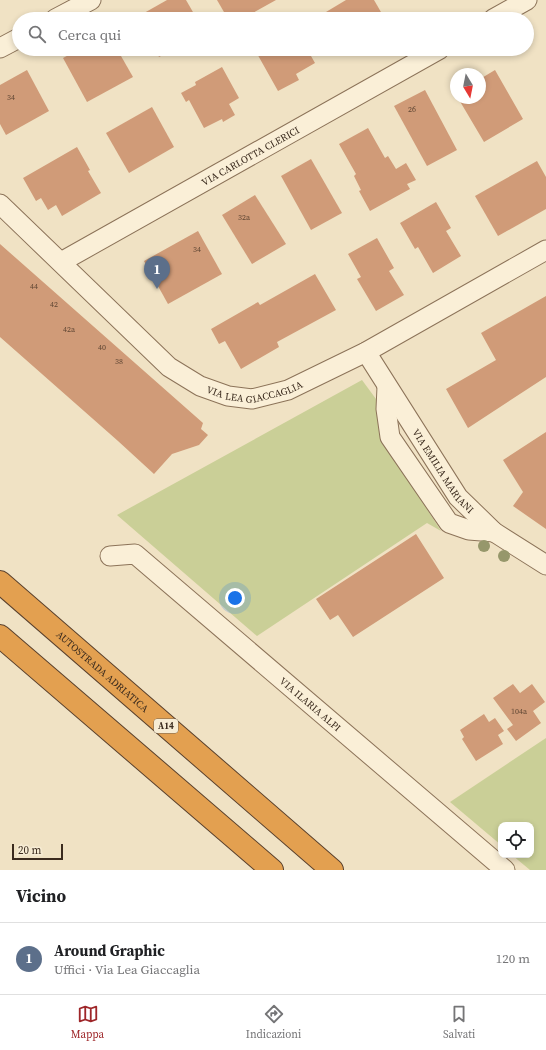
<!DOCTYPE html>
<html lang="it">
<meta charset="utf-8">
<style>
body{margin:0;font-family:"Source Serif 4",serif;background:#f2f2f2;color:#202124}
.controls{position:absolute;right:12px;bottom:12px;display:grid;overflow:hidden;border-radius:8px;box-shadow:0 2px 6px #0003}
.controls button{width:36px;height:36px;display:grid;place-items:center;padding:0;border:0;border-bottom:1px solid #e0e0e0;background:#fff;color:#202124;font:20px sans-serif}
.compass{position:absolute;left:450px;top:68px;width:36px;height:36px;border-radius:50%;background:#fff;box-shadow:0 2px 6px #0003;rotate:170deg}
.scale{position:absolute;left:12px;bottom:10px;width:51px;box-sizing:border-box;padding-left:4px;border:2px solid #3b2b1e;border-top:0;font-size:11px;line-height:14px;white-space:nowrap;color:#3b2b1e;-webkit-text-stroke:3px #f7ecd4;paint-order:stroke}
.you{position:absolute;left:235px;top:598px;width:14px;height:14px;margin:-10px;border:3px solid #fff;border-radius:50%;background:#1a73e8;box-shadow:0 0 0 6px #1a73e833}
.badge{display:grid;place-items:center;width:26px;height:26px;border-radius:50%;background:#9e2629;color:#fff;font-size:13px;font-weight:700}
.pin{position:absolute;translate:-50% -33px;filter:drop-shadow(0 1px 2px #0008)}
.pin::after{content:'';position:absolute;top:21px;width:14px;height:12px;background:inherit;clip-path:polygon(0 0,100% 0,50% 100%)}
.list{margin:0;padding:0;list-style:none}
h2{display:flex;justify-content:space-between;align-items:center;height:52px;margin:0;padding:0 16px;font-size:17px}
h2 small{font-size:13px;font-weight:400;color:#757577}
.list li{display:grid;grid-template-columns:26px 1fr auto;gap:12px;align-items:center;box-sizing:border-box;height:72px;padding:0 16px;border-top:1px solid #e0e0e0}
.list b{display:block;font-size:15px;white-space:nowrap}
.list p{margin:0;font-size:13px;white-space:nowrap;color:#757577}
.list em{font-size:13px;font-style:normal;color:#757577}
.icon{flex:none;width:22px;height:22px;fill:none;stroke:currentColor;stroke-width:2;stroke-linecap:round;stroke-linejoin:round}
.map{position:relative;flex:none;width:546px;height:870px;overflow:hidden}
.search{position:absolute;background:#fff;box-shadow:0 2px 6px #0003;left:12px;right:12px;top:12px;height:44px;display:flex;align-items:center;gap:10px;box-sizing:border-box;padding:0 14px;border-radius:22px;color:#757577;font-size:15px}
.sheet{height:124px;background:#fff}
nav{display:flex;justify-content:space-around;align-items:center;box-sizing:border-box;height:56px;border-top:1px solid #e0e0e0;background:#fff;font-size:11px;color:#757577}
nav a{display:grid;justify-items:center;gap:2px}
nav .on{color:#9e2629}
.map>svg:first-child{display:block}
</style>
<div class="map">
<svg width="546" height="870" viewBox="0 0 546 870">
<rect width="100%" height="100%" fill="#f0e2c4"/>
<!-- green -->
<g fill="#cacf97">
<path d="M362,380l14,19 4,36 61,96 -14,-8 -170,113 -140,-121z"/>
<path d="M546,738v132h-16l-18,-15h19v-30h-30v20l-51,-43z"/>
</g>
<!-- building -->
<g fill="#d09b78">
<path d="M167,0h19l11,19h-59l-1,-2z"/>
<path d="M217,0h59l-34,19h-14z"/>
<path d="M346,0h28l11,19h-55l-4,-7z"/>
<path d="M80,49h37l16,28 -46,25 -24,-44z"/>
<path d="M155,49h20l-16,8z"/>
<path d="M256,49h51l8,14 -19,11 3,6 -21,11 -23,-41z"/>
<path d="M222,67l17,31 -10,6 6,11 -12,7 -1,-3 -18,9 -15,-28 -3,2 -5,-9 15,-8 -1,-3z"/>
<path d="M27,70l22,41 -43,24 -6,-11v-39z"/>
<path d="M495,70l28,49 -39,23 -26,-44h22v-19z"/>
<path d="M425,90l32,60 -30,16 -33,-60z"/>
<path d="M152,107l22,40 -45,26 -23,-40z"/>
<path d="M368,128l17,30 3,-2 8,13 10,-6 10,17 -9,4 3,5 -40,22 -11,-20 2,-1 -7,-14 2,-2 -17,-30z"/>
<path d="M77,147l13,23 -2,1 13,22 -39,23 -6,-11 -8,5 -7,-12 -5,3 -13,-23z"/>
<path d="M311,159l31,54 -31,17 -30,-54z"/>
<path d="M537,161l9,16v32l-48,27 -23,-40z"/>
<path d="M255,195l31,49 -34,20 -30,-49z"/>
<path d="M436,202l15,26 -5,3 15,25 -28,17 -15,-26 -3,2 -15,-26z"/>
<path d="M198,231l24,43 -54,30 -24,-43z"/>
<path d="M377,238l17,30 -5,3 15,24 -28,16 -19,-32 4,-2 -13,-23z"/>
<path d="M0,244l203,179 -2,6 7,6 -9,10 -27,9 -18,20 -36,-33 -118,-104z"/>
<path d="M315,274l21,36 -59,32 2,5 -38,22 -16,-28 -6,3 -8,-15 47,-27 2,3z"/>
<path d="M546,296v81l-78,51 -22,-39 50,-29 -15,-27z"/>
<path d="M546,432v97l-33,-23 10,-14 -20,-32z"/>
<path d="M416,534l28,44 -91,59 -15,-22 -8,5 -14,-21z"/>
<path d="M513,684l7,9 12,-9 13,18 -12,9 8,12 -25,18 -9,-12 6,-4 -20,-27z"/>
<path d="M484,714l5,8 6,-4 9,13 -6,4 5,9 -27,17 -14,-22 2,-2 -4,-7z"/>
</g>
<g fill="none" stroke-linecap="round" stroke-linejoin="round">
<!-- minor casing -->
<g stroke="#8c7359" stroke-width="21">
<g id="minor">
<path d="M55,19l36,-19"/>
<path d="M493,19l34,-19"/>
<path d="M0,48l19,-10"/>
<path id="s1" d="M0,204l169,163 31,19 28,10 24,3 36,-9 78,-38 180,-102"/>
<path id="s2" d="M61,262l379,-213"/>
<path id="s3" d="M366,352l92,145 36,35 52,33"/>
<path d="M387,387l-1,22 4,28 59,86 20,7 25,2"/>
<path id="s4" d="M110,556l25,-2 370,316"/>
</g>
</g>
<!-- highway casing -->
<g stroke="#5a412d" stroke-width="24">
<g id="highway">
<path id="s5" d="M0,582l332,288"/>
<path d="M0,636l272,234"/>
</g>
</g>
<!-- minor -->
<use href="#minor" stroke="#faefd7" stroke-width="19"/>
<!-- highway -->
<use href="#highway" stroke="#e3a050" stroke-width="22"/>
</g>
<!-- trees -->
<g fill="#96976b">
<circle cx="484" cy="546" r="6"/>
<circle cx="504" cy="556" r="6"/>
</g>
<g text-anchor="middle" stroke-width="3" stroke-linejoin="round" paint-order="stroke">
<!-- number labels -->
<g font-size="8" fill="#604734">
<text x="11" y="100">34</text>
<text x="412" y="112">26</text>
<text x="244" y="220">32a</text>
<text x="197" y="252">34</text>
<text x="34" y="289">44</text>
<text x="54" y="307">42</text>
<text x="69" y="332">42a</text>
<text x="102" y="350">40</text>
<text x="119" y="364">38</text>
<text x="519" y="714">104a</text>
</g>
<!-- shield labels -->
<rect fill="#f7ecd4" stroke="#736555" stroke-width="1" x="154" y="719" width="24" height="14" rx="3"/>
<g font-size="9" font-weight="bold" fill="#3b2b1e">
<text x="166" y="729">A14</text>
</g>
<!-- street labels -->
<g font-size="10" fill="#3b2b1e" stroke="#f7ecd4">
<text dy="4" stroke="none"><textPath href="#s2" startOffset="217">VIA CARLOTTA CLERICI</textPath></text>
<text dy="4" stroke="none"><textPath href="#s1" startOffset="328">VIA LEA GIACCAGLIA</textPath></text>
<text dy="4" stroke="none"><textPath href="#s3" startOffset="142">VIA EMILIA MARIANI</textPath></text>
<text dy="4" stroke="none"><textPath href="#s5" startOffset="136">AUTOSTRADA ADRIATICA</textPath></text>
<text dy="4" stroke="none"><textPath href="#s4" startOffset="256">VIA ILARIA ALPI</textPath></text>
</g>
</g>
</svg>
<div class="controls">
<button><svg class="icon" aria-label="locate" viewBox="0 0 24 24"><circle cx="12" cy="12" r="6"/><path d="M12 2v4M12 18v4M2 12h4M18 12h4"/></svg></button>
</div>
<svg class="compass" viewBox="-18 -18 36 36"><path d="M0-13l5 13h-10z" fill="#e53935"/><path d="M0 13l5-13h-10z" fill="#757577"/></svg>
<div class="scale">20 m</div>
<div class="you"></div>
<div class="pin badge" style="left:157px;top:289px;background:#5c6f8a">1</div>
<div class="search"><svg class="icon" aria-label="search" viewBox="0 0 24 24"><circle cx="10" cy="10" r="6"/><path d="M15 15l6 6"/></svg>Cerca qui</div>
</div>
<section class="sheet">
<h2>Vicino<small></small></h2>
<ul class="list">
<li><span class="badge" style="background:#5c6f8a">1</span><div><b>Around Graphic</b><p>Uffici · Via Lea Giaccaglia</p></div><em>120 m</em></li>
</ul>
</section>
<nav>
<a class="on"><svg class="icon" aria-label="map" viewBox="0 0 24 24"><path d="M3 6l6-2 6 2 6-2v14l-6 2-6-2-6 2zM9 4v14M15 6v14"/></svg>Mappa</a>
<a><svg class="icon" aria-label="directions" viewBox="0 0 24 24"><path d="M12 3l9 9-9 9-9-9zM9 14v-3h6M13 9l2 2-2 2"/></svg>Indicazioni</a>
<a><svg class="icon" aria-label="saved" viewBox="0 0 24 24"><path d="M7 4h10v16l-5-4-5 4z"/></svg>Salvati</a>
</nav>
